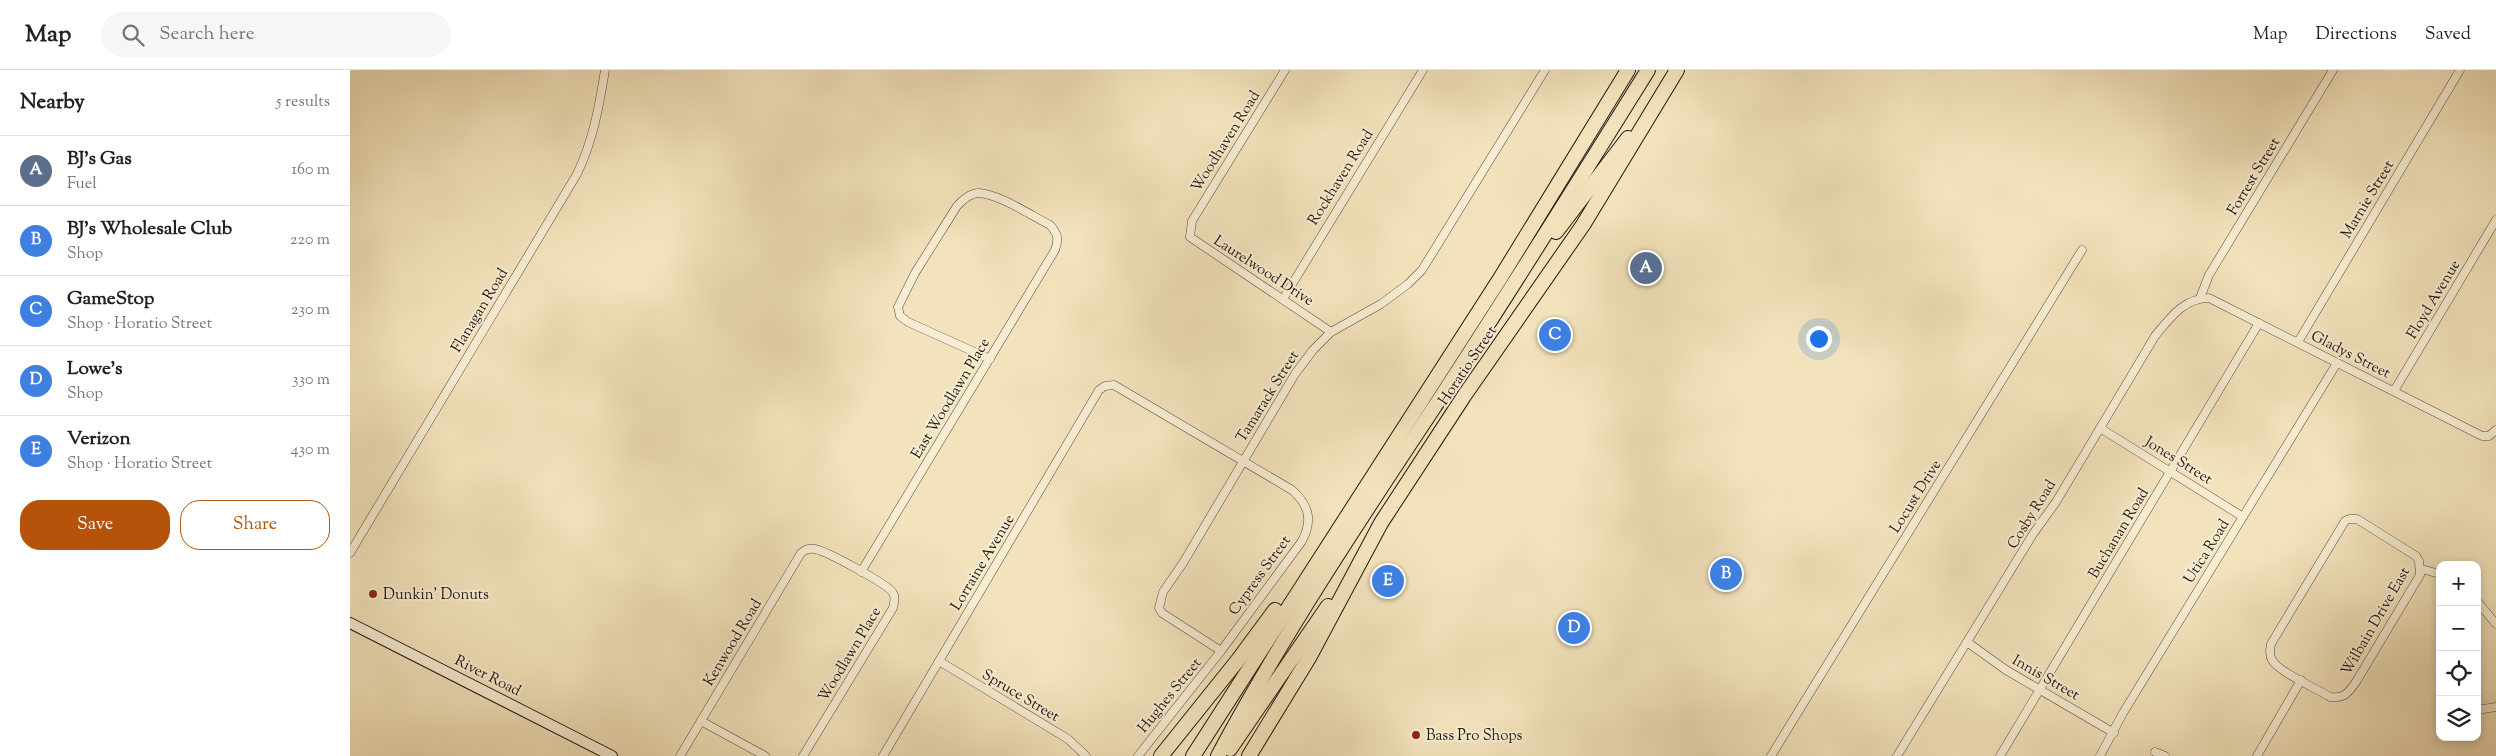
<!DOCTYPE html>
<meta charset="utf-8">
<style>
body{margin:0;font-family:"Sorts Mill Goudy",serif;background:#f6f6f6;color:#222}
.controls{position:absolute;right:15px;bottom:15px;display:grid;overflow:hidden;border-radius:10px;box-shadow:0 2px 8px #0003}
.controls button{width:45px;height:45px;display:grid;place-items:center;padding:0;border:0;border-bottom:1px solid #e0e0e0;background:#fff;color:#222;font:25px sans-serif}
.you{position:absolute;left:1468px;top:268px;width:18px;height:18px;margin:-12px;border:4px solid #fff;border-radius:50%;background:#1a73e8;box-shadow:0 0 0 8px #1a73e833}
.badge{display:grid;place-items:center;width:32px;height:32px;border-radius:50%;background:#b45309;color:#fff;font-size:16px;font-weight:700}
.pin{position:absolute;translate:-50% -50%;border:2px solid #fff;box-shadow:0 1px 5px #0006}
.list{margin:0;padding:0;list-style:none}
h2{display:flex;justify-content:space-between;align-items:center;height:65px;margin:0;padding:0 20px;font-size:21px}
h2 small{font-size:16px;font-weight:400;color:#767676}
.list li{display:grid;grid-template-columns:32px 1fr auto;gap:15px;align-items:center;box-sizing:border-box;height:70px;padding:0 20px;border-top:1px solid #e0e0e0}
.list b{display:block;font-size:19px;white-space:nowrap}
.list p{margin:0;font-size:16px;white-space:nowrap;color:#767676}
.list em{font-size:16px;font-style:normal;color:#767676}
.actions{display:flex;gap:10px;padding:15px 20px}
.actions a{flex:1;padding:11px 0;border:1px solid #b45309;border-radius:20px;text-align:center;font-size:18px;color:#b45309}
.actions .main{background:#b45309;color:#fff}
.icon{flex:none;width:28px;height:28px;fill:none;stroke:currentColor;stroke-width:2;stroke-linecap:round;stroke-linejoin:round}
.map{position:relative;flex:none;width:2146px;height:686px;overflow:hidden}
header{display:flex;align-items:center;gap:30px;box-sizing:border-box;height:70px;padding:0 25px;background:#fff;border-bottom:1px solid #e0e0e0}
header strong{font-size:24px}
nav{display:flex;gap:28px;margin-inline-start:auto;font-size:18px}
.search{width:350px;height:45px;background:#f6f6f6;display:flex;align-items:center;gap:12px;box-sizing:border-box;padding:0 18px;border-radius:28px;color:#767676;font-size:19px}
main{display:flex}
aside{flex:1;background:#fff}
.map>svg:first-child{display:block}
</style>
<header>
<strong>Map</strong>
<div class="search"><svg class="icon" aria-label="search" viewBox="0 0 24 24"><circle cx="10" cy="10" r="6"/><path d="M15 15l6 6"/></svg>Search here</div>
<nav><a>Map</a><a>Directions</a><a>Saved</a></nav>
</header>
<main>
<aside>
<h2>Nearby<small>5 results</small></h2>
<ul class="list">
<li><span class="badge" style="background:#5c6f8a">A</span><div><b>BJ's Gas</b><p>Fuel</p></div><em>160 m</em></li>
<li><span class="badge" style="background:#3f7fe0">B</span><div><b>BJ's Wholesale Club</b><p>Shop</p></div><em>220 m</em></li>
<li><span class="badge" style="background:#3f7fe0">C</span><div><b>GameStop</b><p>Shop · Horatio Street</p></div><em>230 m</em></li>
<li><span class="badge" style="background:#3f7fe0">D</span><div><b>Lowe's</b><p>Shop</p></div><em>330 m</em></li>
<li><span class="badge" style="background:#3f7fe0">E</span><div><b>Verizon</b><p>Shop · Horatio Street</p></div><em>430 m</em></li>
</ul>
<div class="actions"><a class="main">Save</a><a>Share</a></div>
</aside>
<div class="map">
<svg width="2146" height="686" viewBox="0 0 2146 686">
<rect width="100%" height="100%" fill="#f3e3bc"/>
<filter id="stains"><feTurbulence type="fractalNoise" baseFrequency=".004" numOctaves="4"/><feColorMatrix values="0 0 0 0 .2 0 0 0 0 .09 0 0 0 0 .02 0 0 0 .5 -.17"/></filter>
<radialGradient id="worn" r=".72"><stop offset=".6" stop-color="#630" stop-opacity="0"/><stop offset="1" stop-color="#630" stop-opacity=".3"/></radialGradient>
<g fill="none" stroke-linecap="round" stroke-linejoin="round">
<!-- minor casing -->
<g stroke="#56493b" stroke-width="9">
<g id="minor">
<path d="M935,0l-93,151 -2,16 141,95"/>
<path d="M1850,228l9,-23 124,-205"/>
<path d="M933,229l140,-229"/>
<path d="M1948,272l162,-272"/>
<path d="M2044,321l102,-171"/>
<path d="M1750,358l143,89"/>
<path d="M1999,449h8l59,37 3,5 1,14 -64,107c-8,11 -12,17 -26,15 -14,-9 -50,-24 -58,-37 -3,-5 -2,-11 -1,-16l74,-123z"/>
<path d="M0,483l227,-379c16,-33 22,-67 28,-104"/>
<path d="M2071,499l19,5"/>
<path d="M511,502l194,-322c4,-11 3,-16 -5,-25 -18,-9 -51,-31 -71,-32 -9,0 -16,7 -22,13l-42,67 -17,34 2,9 8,6 82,37"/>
<path d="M2127,531l19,23"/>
<path d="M1617,572l39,28 108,63"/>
<path d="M871,581l-59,-38 -3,-5 4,-16 20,-29 112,-189 18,-24 18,-18 50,-28 27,-20 14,-14 123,-200"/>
<path d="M589,591l129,78 18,17"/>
<path d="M2127,640l19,-3"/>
<path d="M351,651l64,35"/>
<path d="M1805,682l10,4"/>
<path d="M330,686l121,-203c5,-4 8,-5 14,-4 11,2 73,35 78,44 3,4 1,10 0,15l-90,148"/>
<path d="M533,686l216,-366 6,-4 9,-1 178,105c17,15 21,30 10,51l-81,110 -83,105"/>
<path d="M1421,686l311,-506"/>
<path d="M1547,686l136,-222 23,-32 99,-166c15,-18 29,-38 54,-38l273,138h7l7,-6"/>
<path d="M1650,686l259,-433"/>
<path d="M1750,686l23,-43 214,-350"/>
<path d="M1907,686l44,-76"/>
</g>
</g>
<!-- secondary casing -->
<g stroke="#221610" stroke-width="12">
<path id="secondary" d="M0,553l262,133"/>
</g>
<!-- motorway casing -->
<g stroke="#221610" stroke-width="16">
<g id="motorway">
<path d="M1206,162l72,-94"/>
<path d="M880,679l98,-143"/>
<path d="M811,686l77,-96 37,-50"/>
<path d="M843,686l308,-479 127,-207"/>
<path d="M868,686c66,-123 144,-240 221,-356 71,-109 140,-219 209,-330"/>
<path d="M899,686l61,-100 71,-133 83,-127 119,-171 94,-155"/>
</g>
</g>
<!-- minor -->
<use href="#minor" stroke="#f7edd3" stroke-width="8"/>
<!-- secondary -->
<use href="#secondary" stroke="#f7edd3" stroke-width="10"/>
<!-- motorway -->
<use href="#motorway" stroke="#f3e3bc" stroke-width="14"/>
</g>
<!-- markers -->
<g fill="#8f2418" stroke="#f7edd3" stroke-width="2">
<circle cx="23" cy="524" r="5"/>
<circle cx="1066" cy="665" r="5"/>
</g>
<g text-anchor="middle" stroke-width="4" stroke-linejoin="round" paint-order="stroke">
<!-- street labels -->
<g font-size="15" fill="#221610" stroke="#f7edd3">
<text transform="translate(875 71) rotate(-58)" y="5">Woodhaven Road</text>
<text transform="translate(1903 106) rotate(-59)" y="5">Forrest Street</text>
<text transform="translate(990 107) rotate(-58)" y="5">Rockhaven Road</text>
<text transform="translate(2017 129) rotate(-59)" y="5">Marnie Street</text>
<text transform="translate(914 200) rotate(33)" y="5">Laurelwood Drive</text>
<text transform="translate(2083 229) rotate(-59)" y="5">Floyd Avenue</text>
<text transform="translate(129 240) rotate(-59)" y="5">Flanagan Road</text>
<text transform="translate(2001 284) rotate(27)" y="5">Gladys Street</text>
<text transform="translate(1117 295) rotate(-56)" y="5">Horatio Street</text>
<text transform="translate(917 326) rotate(-58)" y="5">Tamarack Street</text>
<text transform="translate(600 328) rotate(-59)" y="5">East Woodlawn Place</text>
<text transform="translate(1829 390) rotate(32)" y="5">Jones Street</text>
<text transform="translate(1565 426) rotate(-58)" y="5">Locust Drive</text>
<text transform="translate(1681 444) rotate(-58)" y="5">Cosby Road</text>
<text transform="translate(1768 463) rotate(-59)" y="5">Buchanan Road</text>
<text transform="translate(1856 481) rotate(-58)" y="5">Utica Road</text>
<text transform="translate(632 492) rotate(-59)" y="5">Lorraine Avenue</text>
<text transform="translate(909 505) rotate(-54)" y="5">Cypress Street</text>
<text transform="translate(2025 551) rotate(-60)" y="5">Wilbain Drive East</text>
<text transform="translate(382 572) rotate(-59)" y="5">Kenwood Road</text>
<text transform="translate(499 584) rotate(-59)" y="5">Woodlawn Place</text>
<text transform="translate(138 605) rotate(27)" y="5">River Road</text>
<text transform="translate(1696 607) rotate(30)" y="5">Innis Street</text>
<text transform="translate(671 625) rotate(31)" y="5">Spruce Street</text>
<text transform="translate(819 625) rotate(-51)" y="5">Hughes Street</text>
</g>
<!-- poi labels -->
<g font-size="15" fill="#221610" stroke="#f7edd3" text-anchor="start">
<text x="33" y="529">Dunkin' Donuts</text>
<text x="1076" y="670">Bass Pro Shops</text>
</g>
</g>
<rect width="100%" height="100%" filter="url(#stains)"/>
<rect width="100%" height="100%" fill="url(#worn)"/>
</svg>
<div class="controls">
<button>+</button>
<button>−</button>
<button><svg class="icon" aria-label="locate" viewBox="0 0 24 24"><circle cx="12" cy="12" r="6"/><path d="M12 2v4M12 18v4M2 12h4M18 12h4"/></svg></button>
<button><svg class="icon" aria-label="layers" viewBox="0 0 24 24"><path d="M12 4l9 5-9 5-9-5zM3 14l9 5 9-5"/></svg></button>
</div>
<div class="you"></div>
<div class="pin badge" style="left:1296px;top:198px;background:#5c6f8a">A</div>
<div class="pin badge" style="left:1376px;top:504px;background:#3f7fe0">B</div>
<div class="pin badge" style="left:1205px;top:265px;background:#3f7fe0">C</div>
<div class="pin badge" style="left:1224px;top:558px;background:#3f7fe0">D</div>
<div class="pin badge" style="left:1038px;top:511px;background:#3f7fe0">E</div>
</div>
</main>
